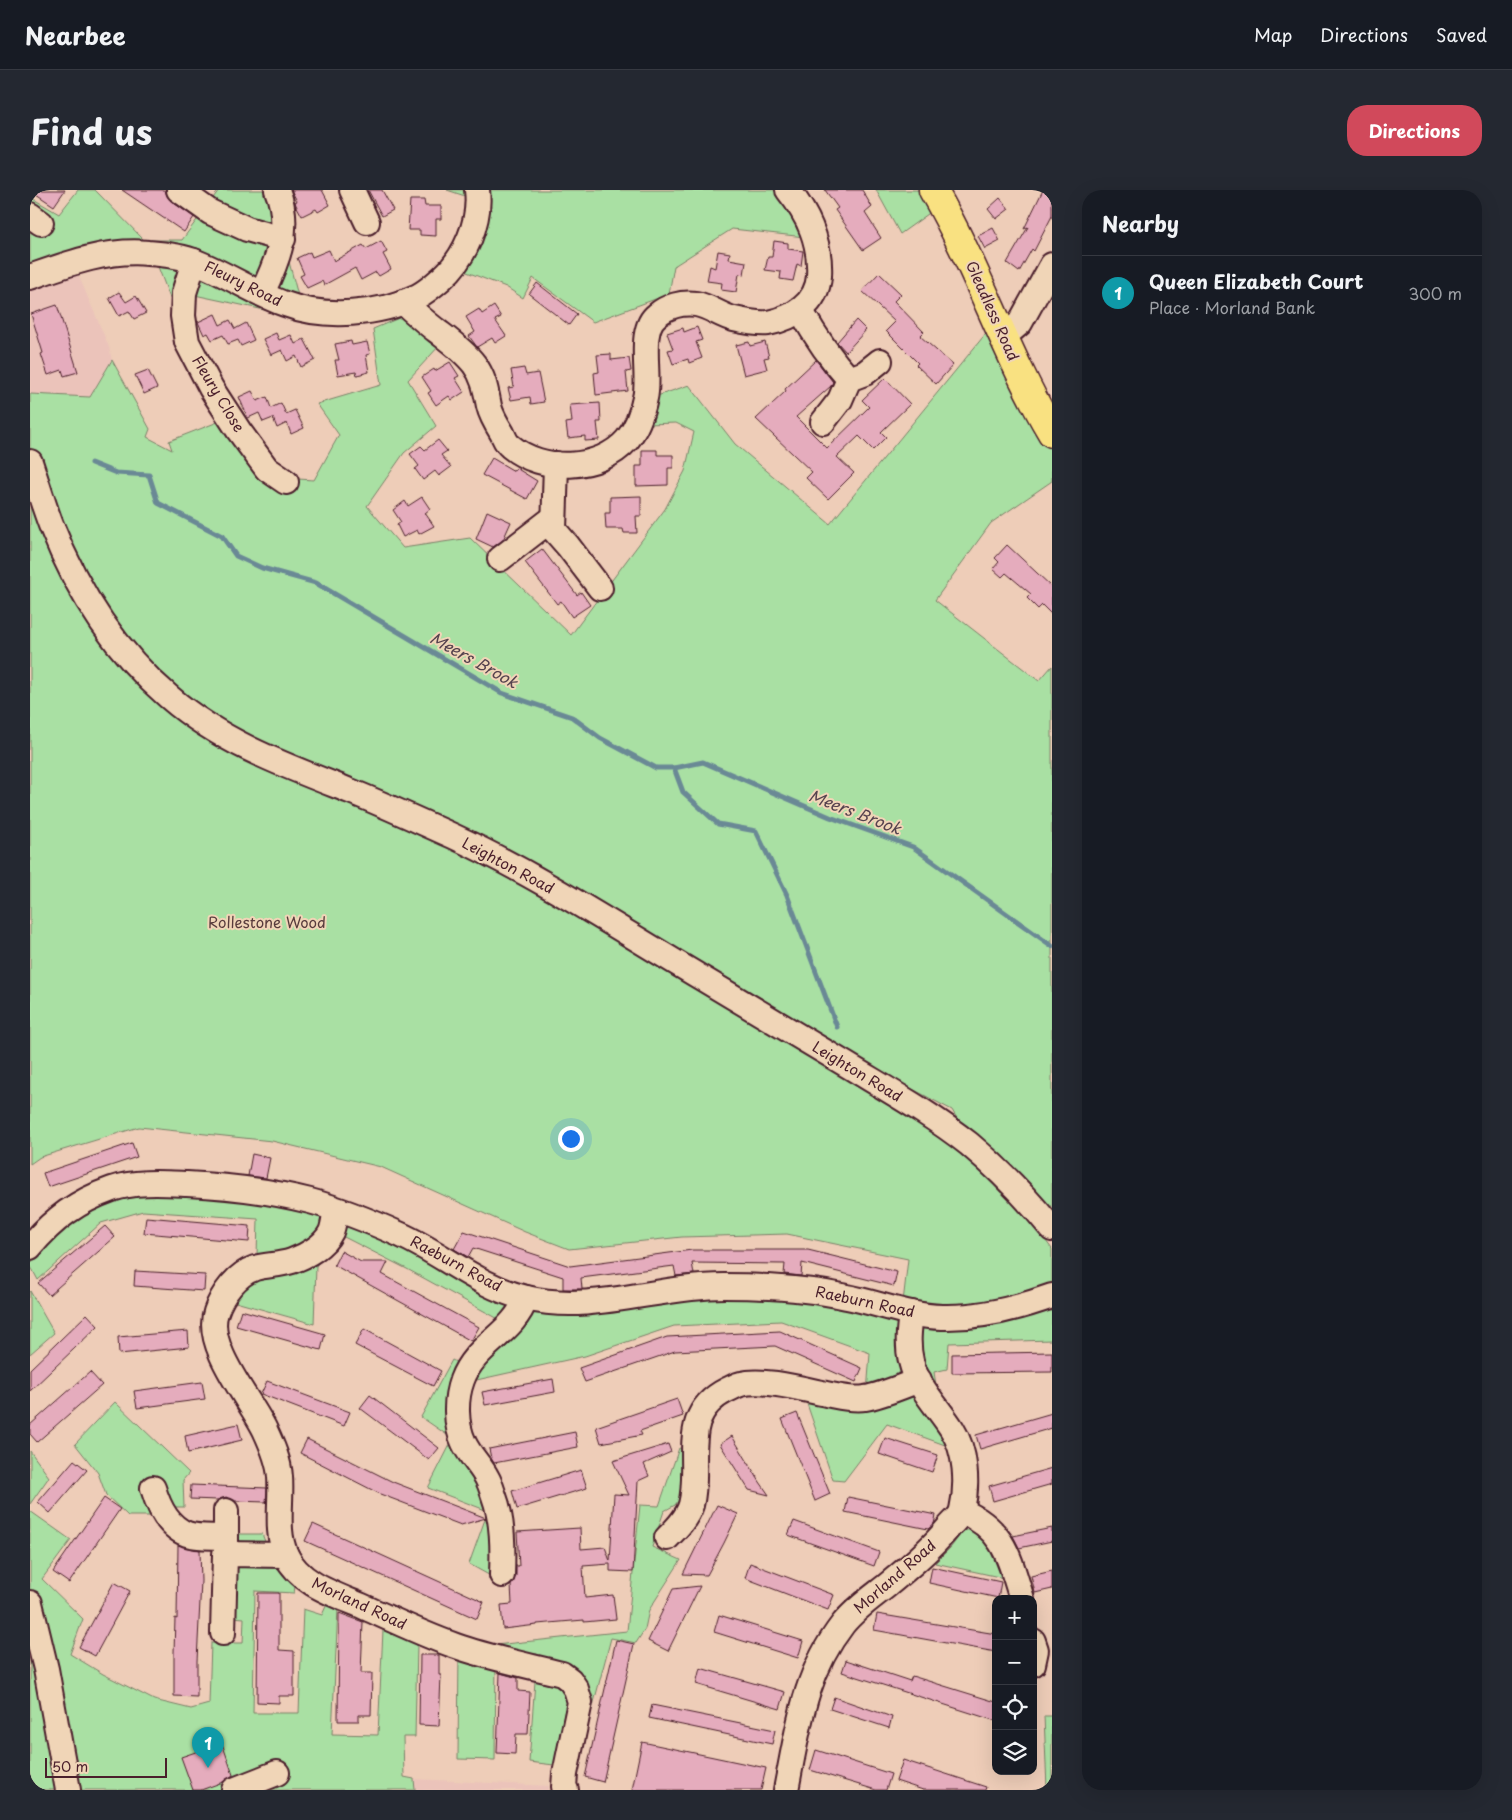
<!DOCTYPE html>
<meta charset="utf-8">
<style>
body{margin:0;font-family:"Playpen Sans",sans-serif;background:#242831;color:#f1f3f6}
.controls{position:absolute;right:15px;bottom:15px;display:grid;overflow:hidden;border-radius:10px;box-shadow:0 5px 20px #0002}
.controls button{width:45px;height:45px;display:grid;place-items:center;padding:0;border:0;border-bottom:1px solid #363941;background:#171b24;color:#f1f3f6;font:25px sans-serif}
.scale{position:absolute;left:15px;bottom:12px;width:122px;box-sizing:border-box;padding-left:5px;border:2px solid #4a1f2b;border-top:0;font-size:14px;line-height:18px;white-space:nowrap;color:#4a1f2b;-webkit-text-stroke:4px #f0d5b7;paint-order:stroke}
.you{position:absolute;left:540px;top:948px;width:18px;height:18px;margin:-12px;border:4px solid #fff;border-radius:50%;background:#1a73e8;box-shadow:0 0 0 8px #1a73e833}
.badge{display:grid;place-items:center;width:32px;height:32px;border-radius:50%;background:#d1495b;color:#fff;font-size:16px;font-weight:700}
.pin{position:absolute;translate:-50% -41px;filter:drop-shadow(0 1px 2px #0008)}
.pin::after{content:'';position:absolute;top:26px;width:18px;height:15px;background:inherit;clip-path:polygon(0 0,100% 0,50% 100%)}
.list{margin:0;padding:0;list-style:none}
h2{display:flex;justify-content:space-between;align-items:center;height:65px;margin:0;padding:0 20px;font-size:21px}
h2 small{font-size:16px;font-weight:400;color:#9ea1a6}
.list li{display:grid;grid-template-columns:32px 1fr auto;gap:15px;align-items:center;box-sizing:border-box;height:75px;padding:0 20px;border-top:1px solid #363941}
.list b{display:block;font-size:19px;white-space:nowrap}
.list p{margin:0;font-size:16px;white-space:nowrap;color:#9ea1a6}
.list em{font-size:16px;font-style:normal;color:#9ea1a6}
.icon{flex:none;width:28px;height:28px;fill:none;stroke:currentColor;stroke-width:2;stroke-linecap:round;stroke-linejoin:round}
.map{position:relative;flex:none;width:1022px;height:1600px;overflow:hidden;border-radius:20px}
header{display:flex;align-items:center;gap:30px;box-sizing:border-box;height:70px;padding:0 25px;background:#171b24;border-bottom:1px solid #363941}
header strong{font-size:24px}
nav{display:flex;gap:28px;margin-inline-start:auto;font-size:18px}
.intro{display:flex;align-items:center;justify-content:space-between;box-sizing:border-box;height:120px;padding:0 30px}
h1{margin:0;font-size:35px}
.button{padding:12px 22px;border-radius:20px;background:#d1495b;color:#fff;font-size:18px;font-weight:700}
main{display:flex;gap:30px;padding:0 30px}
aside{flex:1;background:#171b24;border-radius:20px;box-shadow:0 5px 20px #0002}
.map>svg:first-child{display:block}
</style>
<header>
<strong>Nearbee</strong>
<nav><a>Map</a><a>Directions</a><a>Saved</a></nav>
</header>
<div class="intro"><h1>Find us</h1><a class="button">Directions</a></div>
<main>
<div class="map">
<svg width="1022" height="1600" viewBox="0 0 1022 1600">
<rect width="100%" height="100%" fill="#eecdb8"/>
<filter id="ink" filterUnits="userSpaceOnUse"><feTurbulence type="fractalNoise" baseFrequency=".02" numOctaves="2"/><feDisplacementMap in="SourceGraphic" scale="10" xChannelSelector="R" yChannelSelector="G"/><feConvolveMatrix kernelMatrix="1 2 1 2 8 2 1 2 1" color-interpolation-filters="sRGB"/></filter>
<g filter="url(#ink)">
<!-- built -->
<g fill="#ebc3ba">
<path d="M45,77l34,80 3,13 -22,37 -60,-3v-113z"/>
<path d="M384,1589l135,7v4h-134z"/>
</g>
<!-- green -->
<g fill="#a9e0a3" stroke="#7a8067" fill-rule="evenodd">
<path d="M48,0h17l49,50h38l37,-50h62l3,53 17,64 -27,5 -84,-18 -11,28 -22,-58 -82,3 -45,14v-84l29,17z"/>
<path d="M417,0h335l23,47 -73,-8 -58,37 -5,28 -76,28 -60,-44 -10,20 -17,-11 -47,-18 6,-73z"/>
<path d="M846,0h49l10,19 -35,25z"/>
<path d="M376,125l34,30 -32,35 28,46 -32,27 -37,53 36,42 67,-10 101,97 94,-126 20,-38 9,-39 -18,-9 -28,1 9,-28 32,-11 46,59 95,80 162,-198 60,122v33l-61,42 -56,77 104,81 13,-15v550l-22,4 22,29v91l-103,3 -2,26 -13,3 11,73 -58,-21 -43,57 -11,-1 -28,-82 61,8 4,-53 -89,-32 -107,5 -89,30 -113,25 -8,61 39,75 -7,62 -27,-15 19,-53 -60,-23 25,-49 -32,-22 31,-57 27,13 15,-19 10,-32 -97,-53 -67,-34 -24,31 -2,58 -82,-23 25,-45 1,-37 -115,-8 -42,12 -63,57 -8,-15 15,-23 40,-32 50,-16 91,1 66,14 57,17 61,25 130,58 167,-15 78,-1 117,18 6,-52 -121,-25 -105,3 -113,12 -44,-17 -144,-65 -109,-26 -133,-14 -99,30 -10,7v-770l60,3 22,-37 38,69 -3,8 25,13 -3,-9 54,-21 43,57 48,3 25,-45 -22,-31 64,-19 -8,-56zM815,863l107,57 49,83 -50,-53z"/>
<path d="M0,1101l24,42 -24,21z"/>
<path d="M85,1212l74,71 -6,7 1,27h-10l-16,9h-30l-22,-21 -8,-22 -23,-29z"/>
<path d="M649,1258l12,5 -3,35 -13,17 -11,6 -12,36 29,13 -32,50 -4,19 -9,14 -25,-5 -19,72 -27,-1 -11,56 -25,-3 8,-108 -41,4 -1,102 -37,-1 1,-110 -42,-5 -2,93h-12l1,40 10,2 1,11h-337l-4,-38 -11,-35 -5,73h-28v-279l41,29 -29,39 41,40 -13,35 33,20 51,26 37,9 18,-5 2,-61h32l1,-25 -11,-1 2,-83h27l13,32 20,21 -1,6 -39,-2 -2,122h46l4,-104 19,6 5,-11 11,4 -6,126 46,1 5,-105 112,15 132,-14 13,-126 19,1z"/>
<path d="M0,1261l19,26 -19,27z"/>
<path d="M941,1339c17,10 25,32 33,49l-69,-15 16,-16 12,-16z"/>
<path d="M1014,1526h8v74l-5,-1z"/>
</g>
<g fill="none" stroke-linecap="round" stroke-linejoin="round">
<!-- stream -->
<g stroke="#6a8995" stroke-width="5">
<path d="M61,273l25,10 33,2 9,28 64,33 14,20 26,12 54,15 186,110 70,24 28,21 56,30h18l29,-6 127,55 83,30 139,99"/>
<path d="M644,578l9,24 35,32 38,7 31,64 50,132"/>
</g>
</g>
<!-- building -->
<g fill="#e5acbd" stroke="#4a1f2b">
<path d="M0,0h35l-11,16z"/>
<path d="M92,0h43l2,6 4,5 23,16 -10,15z"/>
<path d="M261,0h31l8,15 -12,7 -2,-3 -14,7 -6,-11 -1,-3 2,-1z"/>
<path d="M338,0h14l11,20 -11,6z"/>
<path d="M795,0h37l10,17 -7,6 16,25 -18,12 -28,-40 3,-2z"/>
<path d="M1013,0h9v26l-18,35 -2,-2 -13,23 -12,-9 21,-36 -4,2z"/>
<path d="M970,8l9,11 -13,10 -8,-10z"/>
<path d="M380,10h14l1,6h16v13h-5v17l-16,-1v-5h-12z"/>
<path d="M963,38l7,13 -15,8 -7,-13z"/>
<path d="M351,51l6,11 -4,2 8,15 -12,7 -3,-4 -15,8 -6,-12 -31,17 -2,-4 -15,7 -7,-12 4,-2 -7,-16 13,-6 2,5 17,-7 5,11 29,-16 3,4z"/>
<path d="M744,51l14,2v6l15,2 -2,15 -4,-2 -4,17 -13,-2 1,-7 -16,-2 3,-13h4z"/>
<path d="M688,61l12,2 -1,6 17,3 -2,13 -5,-1 -3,18 -15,-2 1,-7 -15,-2 3,-15 5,2z"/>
<path d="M849,83l22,21 -7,7 30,31 -4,4 33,29 -17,19 -20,-19 2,-2 -32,-32 9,-9 -33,-31z"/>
<path d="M507,93l40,31 -8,11 -40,-31z"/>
<path d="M89,102l7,10 10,-6 10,17 -12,6 -5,-8 -10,5 -10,-18z"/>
<path d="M27,115l21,67 -14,4 -2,-6 -14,5 -7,-21 2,-1 -12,-39z"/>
<path d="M464,116l7,11 -6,3 11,16 -11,7 -3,-5 -15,9 -8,-11 6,-4 -9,-15 13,-8 3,5z"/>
<path d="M185,124l5,11 10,-5 5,9 11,-6 8,17 -13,6 -3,-6 -10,4 -5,-9 -11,5 -4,-7 -4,2 -6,-13z"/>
<path d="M826,130l10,10 -20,22 -9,-10z"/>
<path d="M667,137l5,13 -6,2 6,16 -13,5 -1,-4 -15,5 -5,-14 5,-1 -6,-16 16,-5 1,4z"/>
<path d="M246,143l3,7 12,-5 4,9 9,-5 11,21 -14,7 -5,-11 -9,5 -5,-11 -11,5 -8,-16z"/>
<path d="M321,151l1,4 15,-3 3,12 -4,1 3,17 -12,3 -1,-3 -18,3 -3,-15h4l-4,-16z"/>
<path d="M719,152l1,4 15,-4 4,15 -5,1 3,11 -23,6 -8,-30z"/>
<path d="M581,164v6l18,-2 2,13 -5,1 2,19 -32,4 -2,-22 5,-1 -2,-17z"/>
<path d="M786,170l17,22 -2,4 -35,31 31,31 42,-41 -7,-7 23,-22 25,26 -29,28 5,5 -13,13 -14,-14 -22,21 17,16 -26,26 -22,-21 6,-6 -56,-53 30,-28 -1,-2z"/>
<path d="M420,172l9,14 -4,2 9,14 -12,8 -3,-4 -13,9 -8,-12 3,-2 -9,-14 12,-8 1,2z"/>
<path d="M494,178l2,7 12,-2 6,29 -13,2 -1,-7 -19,3 -3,-12 6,-1 -3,-17z"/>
<path d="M118,180l9,18 -13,6 -9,-19z"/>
<path d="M222,201l5,10 10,-4 4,11 10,-5 5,11 9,-4 9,18 -13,6 -4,-11 -10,5 -4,-10 -10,4 -4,-9 -11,5 -9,-21z"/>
<path d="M570,213l1,19h-4l2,18 -14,1v-5l-17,2 -2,-15 6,-1 -2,-17z"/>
<path d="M408,250l9,11 -6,4 10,12 -12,9 -4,-5 -12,9 -8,-11 4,-3 -9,-12 11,-8 4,4z"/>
<path d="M612,260h15v5h16v13h-5v17l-32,1v-20h6z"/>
<path d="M462,268l22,13 2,-3 21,13 -10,18 -45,-24z"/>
<path d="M611,306v20h-5l1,17h-13l-1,-4h-17l-1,-16h5v-16z"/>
<path d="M392,307l8,12 -5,4 9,13 -15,8 -2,-4 -14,7 -6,-12 4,-3 -8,-12 12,-9 3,5z"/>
<path d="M457,321l24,11 -8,18 -10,7 -17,-8z"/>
<path d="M977,355l45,42v28l-10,-10 -4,4 -11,-11 4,-4 -25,-21 -4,4 -9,-8 6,-7 -4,-4z"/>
<path d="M512,359l35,46 4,-3 9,13 -18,12 -11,-16 -4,3 -32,-42z"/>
<path d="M102,953l5,14 -89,30 -5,-14z"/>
<path d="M222,964l18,4 -4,20 -18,-2z"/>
<path d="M116,1027l104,9 -1,16 -105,-9z"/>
<path d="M75,1036l10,11 -66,58 -11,-12z"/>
<path d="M434,1041l106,35 122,-16h116l89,22 -3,14 -92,-23 -1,13 -17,-2 1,-10 -93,-1 2,11 -18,2 -2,-10 -93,12 1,11h-19v-12l-90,-29 -5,9 -14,-8z"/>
<path d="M311,1061l20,11h27l-6,12 97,53 -8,14 -137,-76z"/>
<path d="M105,1081l70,4 -1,16 -70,-5z"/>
<path d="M211,1120l84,24 -4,16 -85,-24z"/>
<path d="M57,1124l11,12 -68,65v-22z"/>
<path d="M334,1139l77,42 -8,15 -78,-41z"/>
<path d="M158,1141l1,16 -70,7 -1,-17z"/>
<path d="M750,1141l82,37 -6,14 -81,-36 -100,5 -90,31 -6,-14 88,-31z"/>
<path d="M1022,1162v20l-100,1v-19z"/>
<path d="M60,1182l12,13 -65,57 -7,-8v-9z"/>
<path d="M523,1189l2,13 -70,13 -3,-13z"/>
<path d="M237,1191l83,31 -6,14 -83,-32z"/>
<path d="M172,1192l3,17 -68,9 -3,-17z"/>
<path d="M340,1205l69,53 -10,12 -69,-52z"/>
<path d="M647,1209l6,17 -43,15 2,4 -41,8 -5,-16z"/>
<path d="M767,1223l33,81 -15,7 -33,-82z"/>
<path d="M1022,1223v15l-72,21 -4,-14z"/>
<path d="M208,1234l4,16 -54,13 -3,-17z"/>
<path d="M545,1242l3,15 -84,16 -3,-5 -2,-9z"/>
<path d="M702,1246l28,46 9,13 -20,-5 -29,-46z"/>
<path d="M855,1248l53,17 -6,17 -53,-18z"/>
<path d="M277,1249l86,43 93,36 -25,7 -81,-31 -80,-41z"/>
<path d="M638,1254l3,8 -27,12 5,12 -11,5 -5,91 -23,-1v-7l-27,2 2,32 28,-3 3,24 -32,3v-2l-47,4v1l-34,4 -2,-24 11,-1 -1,-19 5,-9v-10h3l-2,-34 63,-4 1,21 24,-2 5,14 4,-67 15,1 -16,-34z"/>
<path d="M44,1270l13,10 -37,43 -12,-11z"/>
<path d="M1022,1278v16l-59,17 -4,-15z"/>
<path d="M551,1280l6,18 -70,21 -5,-18z"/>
<path d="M161,1295l76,3 -1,14 -31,-1 -9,-4 -8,3 -28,-1z"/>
<path d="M818,1307l88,18 -2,9 -6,5 -83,-17z"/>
<path d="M74,1308l16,11 -51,74 -16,-11z"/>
<path d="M687,1315l21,9 -14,29 -17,32 -24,-1z"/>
<path d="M764,1331l85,31 -5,14 -86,-31z"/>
<path d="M283,1334l171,78 -7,17 -172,-78z"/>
<path d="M1022,1338v13l-33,7 -6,-12z"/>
<path d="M148,1355l22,5 1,31 -4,80v36l-23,-1v-43l1,-35 2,1z"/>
<path d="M720,1373l84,32 -6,15 -83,-32z"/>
<path d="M902,1377l69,15 -3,16 -69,-15z"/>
<path d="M1022,1381v18l-17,4 -4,-17z"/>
<path d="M84,1392l16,9 -35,65 -16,-9z"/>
<path d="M670,1396l-32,65 -20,-10 25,-52z"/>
<path d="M228,1403h21v57l15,1v45h-15v7l-22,-1z"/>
<path d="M309,1423l24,9 -2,51h11l-1,42h-12v6h-21z"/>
<path d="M847,1424l119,20v18l-122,-22z"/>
<path d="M689,1425l84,26 -5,17 -84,-26z"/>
<path d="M586,1450l18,4 -31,138 -18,-5z"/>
<path d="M390,1465h19v20h2l-2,51 -20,-1z"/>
<path d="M816,1470l64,21 2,-5 84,26v19l-154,-49z"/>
<path d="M670,1478l85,24 -5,17 -84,-25z"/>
<path d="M470,1483l18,5v13l12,1 -2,42h-12l-1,20 -18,-1z"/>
<path d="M804,1507l58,20 -3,11 -59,-19z"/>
<path d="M622,1515l123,25 -3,14 -123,-26z"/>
<path d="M612,1552l124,26 -5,22h-129z"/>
<path d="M192,1553l11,32 -10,7 -22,8h-8l-12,-33z"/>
<path d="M786,1560l75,24 -5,16h-10l-66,-20z"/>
<path d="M873,1570l83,27 -1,3h-62l-27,-9z"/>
</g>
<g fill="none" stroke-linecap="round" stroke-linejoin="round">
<!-- minor casing -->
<g stroke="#4a1f2b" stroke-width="28">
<g id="minor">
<path d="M149,0l31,22 37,17 36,10"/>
<path d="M322,0l15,32"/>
<path d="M0,25l11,8"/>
<path d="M164,71l-10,32 -1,23 4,26 24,46 28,43 28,38 19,13"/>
<path d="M0,87c37,-13 77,-28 118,-24 15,1 34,3 48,9 31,12 58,31 89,42 40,15 94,11 133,-8 8,-4 16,-11 24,-18 23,-20 39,-57 35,-88"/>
<path d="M232,103c16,-33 30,-67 15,-103"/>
<path d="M373,112c11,10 22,20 34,29 13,10 27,20 37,33 10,13 12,27 15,42 2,9 8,19 13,27 2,4 4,10 8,13 32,27 90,25 117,-6 10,-12 15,-27 18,-42 6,-22 -8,-68 12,-83 10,-9 25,-13 39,-11 13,2 25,12 38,15 9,2 25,5 34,4 25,-5 49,-19 51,-47 2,-33 -10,-60 -31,-86"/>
<path d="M771,121c14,25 29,47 48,68"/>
<path d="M972,146l11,-7 7,-6 32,-58"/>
<path d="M793,232l17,-22 9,-21 16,-6 15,-12"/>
<path d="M0,272c7,21 13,42 21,63 26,66 64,126 118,172 53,46 117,69 181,94 35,14 69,30 103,45 86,40 166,93 247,141 49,29 98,59 147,88 41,25 84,49 122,79 31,26 58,54 83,85"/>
<path d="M526,274l-2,66 14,16 32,42"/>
<path d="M470,369l53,-41"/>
<path d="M306,1020c-2,7 -2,15 -5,22 -7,14 -25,24 -39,29 -12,4 -25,4 -37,7 -18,6 -33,26 -39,44 -12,34 34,87 49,118 7,15 14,31 15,47 2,25 -5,54 6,78 14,29 48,39 76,51 31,14 62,29 94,40 34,12 70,19 106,28l8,6 6,9 4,13 -15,72 -1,13 2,3"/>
<path d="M0,1057c23,-28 48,-46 82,-58 23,-8 51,-6 75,-5 41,2 83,7 123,17 30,8 62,21 91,34 42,19 78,52 125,63 66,16 131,-12 198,-12 41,0 82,2 123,11 31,6 62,19 95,20 37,1 74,-8 110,-21"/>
<path d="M123,1298c5,17 15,39 34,46 11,4 27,2 39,3"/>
<path d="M932,1321c43,19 47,47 60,88"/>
<path d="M637,1348c9,-9 20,-20 24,-33 11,-43 -14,-90 36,-115 5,-2 9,-5 14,-6 23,-6 65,6 90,11 10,2 23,5 34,3 15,-2 38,-12 54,-18"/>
<path d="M196,1362v-41"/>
<path d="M472,1385c1,-26 1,-55 -8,-79 -2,-6 -4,-13 -7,-18 -6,-12 -17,-22 -23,-35 -9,-19 -9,-44 -2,-63 13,-36 52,-46 64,-82"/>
<path d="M0,1413l16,66 22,121"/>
<path d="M193,1443l2,-79 61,1"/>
<path d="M1003,1451l3,9 -3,14"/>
<path d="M204,1600l43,-17"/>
<path d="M756,1600c12,-61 18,-116 57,-166 12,-15 28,-26 42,-37 23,-19 45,-37 64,-60 4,-5 12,-11 13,-17 6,-26 4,-59 -10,-81 -14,-22 -35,-42 -41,-68 -4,-16 -2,-32 0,-48"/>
</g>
</g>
<!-- major casing -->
<g stroke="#4a1f2b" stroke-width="31">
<path id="major" d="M903,0c45,78 73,165 119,243"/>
</g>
<!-- minor -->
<use href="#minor" stroke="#f0d5b7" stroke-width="24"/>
<!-- major -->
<use href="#major" stroke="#f9e181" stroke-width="28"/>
</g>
</g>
<g text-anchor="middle" stroke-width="4" stroke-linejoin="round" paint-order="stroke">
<!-- street labels -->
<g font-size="15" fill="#4a1f2b" stroke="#f0d5b7">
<text transform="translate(213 94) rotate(26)" y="5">Fleury Road</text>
<text transform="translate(962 121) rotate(66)" y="5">Gleadless Road</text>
<text transform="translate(188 204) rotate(59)" y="5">Fleury Close</text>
<text transform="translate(478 676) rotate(28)" y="5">Leighton Road</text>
<text transform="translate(827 882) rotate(31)" y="5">Leighton Road</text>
<text transform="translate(426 1074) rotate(28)" y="5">Raeburn Road</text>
<text transform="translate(835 1112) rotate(12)" y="5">Raeburn Road</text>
<text transform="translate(865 1387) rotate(-41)" y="5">Morland Road</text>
<text transform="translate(329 1414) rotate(25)" y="5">Morland Road</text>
</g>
<!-- park labels -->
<g font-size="15" fill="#583c3d" stroke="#f0d5b7">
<text x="237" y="738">Rollestone Wood</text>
</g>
<!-- water labels -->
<g font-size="16" font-style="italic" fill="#55424e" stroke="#f0d5b7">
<text transform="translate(444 470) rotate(29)" y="6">Meers Brook</text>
<text transform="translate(825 622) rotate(21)" y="6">Meers Brook</text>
</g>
</g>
</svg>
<div class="controls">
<button>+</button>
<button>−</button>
<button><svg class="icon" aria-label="locate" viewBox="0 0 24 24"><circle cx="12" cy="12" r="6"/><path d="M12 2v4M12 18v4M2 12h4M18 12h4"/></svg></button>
<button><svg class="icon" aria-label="layers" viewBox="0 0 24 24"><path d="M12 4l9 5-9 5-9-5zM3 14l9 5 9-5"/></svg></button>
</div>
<div class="scale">50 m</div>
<div class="you"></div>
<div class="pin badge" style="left:178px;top:1578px;background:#0f9aa8">1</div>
</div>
<aside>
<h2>Nearby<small></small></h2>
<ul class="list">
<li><span class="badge" style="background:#0f9aa8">1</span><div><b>Queen Elizabeth Court</b><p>Place · Morland Bank</p></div><em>300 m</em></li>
</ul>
</aside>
</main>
